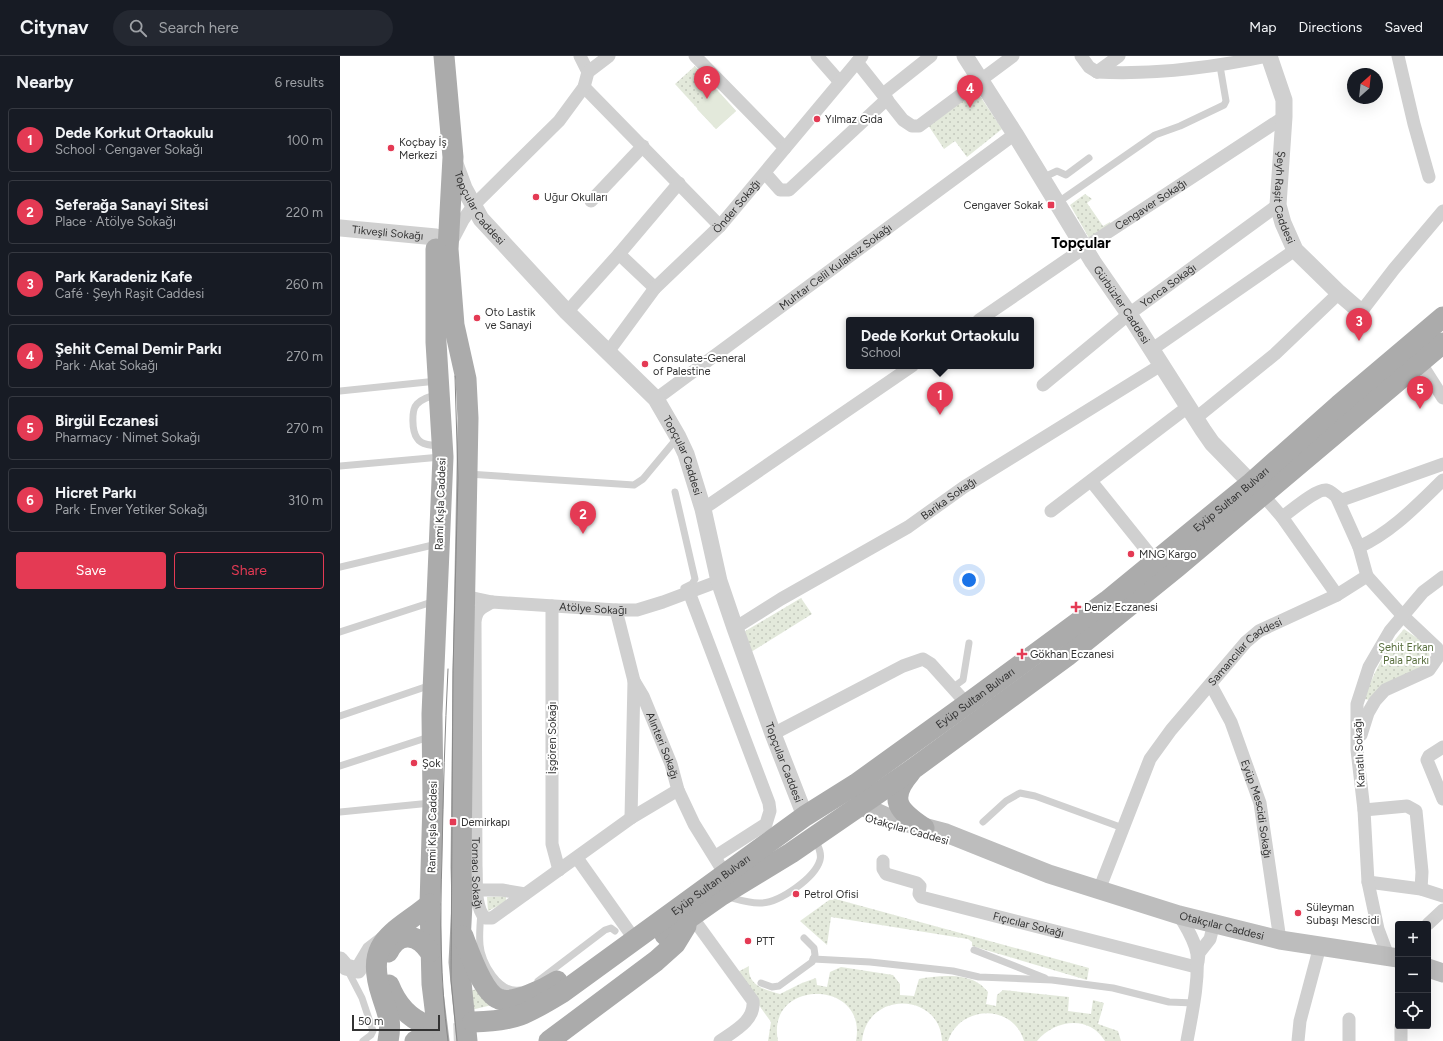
<!DOCTYPE html>
<meta charset="utf-8">
<style>
body{margin:0;font-family:Figtree,sans-serif;background:#242831;color:#f1f3f6}
.controls{position:absolute;right:12px;bottom:12px;display:grid;overflow:hidden;border-radius:4px;box-shadow:0 4px 16px #0002}
.controls button{width:36px;height:36px;display:grid;place-items:center;padding:0;border:0;border-bottom:1px solid #363941;background:#171b24;color:#f1f3f6;font:20px sans-serif}
.compass{position:absolute;left:1007px;top:12px;width:36px;height:36px;border-radius:50%;background:#171b24;box-shadow:0 4px 16px #0002;rotate:27deg}
.scale{position:absolute;left:12px;bottom:10px;width:88px;box-sizing:border-box;padding-left:4px;border:2px solid #333;border-top:0;font-size:11px;line-height:14px;white-space:nowrap;color:#333;-webkit-text-stroke:3px #fff;paint-order:stroke}
.you{position:absolute;left:629px;top:524px;width:14px;height:14px;margin:-10px;border:3px solid #fff;border-radius:50%;background:#1a73e8;box-shadow:0 0 0 6px #1a73e833}
.badge{display:grid;place-items:center;width:26px;height:26px;border-radius:50%;background:#e43a54;color:#fff;font-size:13px;font-weight:700}
.pin{position:absolute;translate:-50% -33px;filter:drop-shadow(0 1px 2px #0008)}
.pin::after{content:'';position:absolute;top:21px;width:14px;height:12px;background:inherit;clip-path:polygon(0 0,100% 0,50% 100%)}
.popup{position:absolute;left:506px;top:261px;width:188px;height:52px;box-sizing:border-box;display:grid;place-content:center;border-radius:4px;background:#171b24;filter:drop-shadow(0 1px 3px #0005);font-size:13px;white-space:nowrap;color:#9ea1a6}
.popup b{font-size:15px;color:#f1f3f6}
.popup::after{content:'';position:absolute;left:50%;top:100%;margin-left:-8px;border:8px solid transparent;border-top-color:#171b24}
.list{margin:0;padding:0;list-style:none}
h2{display:flex;justify-content:space-between;align-items:center;height:52px;margin:0;padding:0 16px;font-size:17px}
h2 small{font-size:13px;font-weight:400;color:#9ea1a6}
.list li{display:grid;grid-template-columns:26px 1fr auto;gap:12px;align-items:center;box-sizing:border-box;height:64px;margin:0 8px 8px;padding:0 8px;border:1px solid #363941;border-radius:4px}
.list b{display:block;font-size:15px;white-space:nowrap}
.list p{margin:0;font-size:13px;white-space:nowrap;color:#9ea1a6}
.list em{font-size:13px;font-style:normal;color:#9ea1a6}
.actions{display:flex;gap:8px;padding:12px 16px}
.actions a{flex:1;padding:9px 0;border:1px solid #e43a54;border-radius:4px;text-align:center;font-size:14px;color:#e43a54}
.actions .main{background:#e43a54;color:#fff}
.icon{flex:none;width:22px;height:22px;fill:none;stroke:currentColor;stroke-width:2;stroke-linecap:round;stroke-linejoin:round}
.map{position:relative;flex:none;width:1103px;height:985px;overflow:hidden}
header{display:flex;align-items:center;gap:24px;box-sizing:border-box;height:56px;padding:0 20px;background:#171b24;border-bottom:1px solid #363941}
header strong{font-size:19px}
nav{display:flex;gap:22px;margin-inline-start:auto;font-size:14px}
.search{width:280px;height:36px;background:#242831;display:flex;align-items:center;gap:10px;box-sizing:border-box;padding:0 14px;border-radius:22px;color:#9ea1a6;font-size:15px}
main{display:flex}
aside{flex:1;background:#171b24}
.map>svg:first-child{display:block}
</style>
<header>
<strong>Citynav</strong>
<div class="search"><svg class="icon" aria-label="search" viewBox="0 0 24 24"><circle cx="10" cy="10" r="6"/><path d="M15 15l6 6"/></svg>Search here</div>
<nav><a>Map</a><a>Directions</a><a>Saved</a></nav>
</header>
<main>
<aside>
<h2>Nearby<small>6 results</small></h2>
<ul class="list">
<li><span class="badge">1</span><div><b>Dede Korkut Ortaokulu</b><p>School · Cengaver Sokağı</p></div><em>100 m</em></li>
<li><span class="badge">2</span><div><b>Seferağa Sanayi Sitesi</b><p>Place · Atölye Sokağı</p></div><em>220 m</em></li>
<li><span class="badge">3</span><div><b>Park Karadeniz Kafe</b><p>Café · Şeyh Raşit Caddesi</p></div><em>260 m</em></li>
<li><span class="badge">4</span><div><b>Şehit Cemal Demir Parkı</b><p>Park · Akat Sokağı</p></div><em>270 m</em></li>
<li><span class="badge">5</span><div><b>Birgül Eczanesi</b><p>Pharmacy · Nimet Sokağı</p></div><em>270 m</em></li>
<li><span class="badge">6</span><div><b>Hicret Parkı</b><p>Park · Enver Yetiker Sokağı</p></div><em>310 m</em></li>
</ul>
<div class="actions"><a class="main">Save</a><a>Share</a></div>
</aside>
<div class="map">
<svg width="1103" height="985" viewBox="0 0 1103 985">
<defs>
<pattern id="grass-dots" width="8" height="8" patternUnits="userSpaceOnUse"><rect width="8" height="8" fill="#e3e9db"/><path d="M2 2h.1M6 6h.1" fill="none" stroke="#c3c8bc" stroke-width="1.8" stroke-linecap="round"/></pattern>
</defs>
<rect width="100%" height="100%" fill="#fff"/>
<!-- grass -->
<g fill="url(#grass-dots)">
<path d="M355,10l41,45 -20,18 -41,-45z"/>
<path d="M636,34l26,39 -35,28 -12,-16 -11,8 -16,-24z"/>
<path d="M745,138l7,5 -5,4 16,23 7,-4 1,2 -22,14 -19,-33z"/>
<path d="M461,542l11,16 -61,38 -9,-19z"/>
<path d="M1064,573c13,10 31,16 24,35l-58,36 -6,-1c10,-27 21,-49 40,-70z"/>
<path d="M166,840v6l-18,9 -1,-14z"/>
<path d="M492,842l257,70 -2,12 -115,-34v-4l-4,-3 -137,-22 -4,28 -27,-24z"/>
<path d="M409,910c-2,19 15,24 31,28l22,-11 14,-5 1,7 10,2 3,-15 11,-5 52,8 7,9v11l14,1 5,-17c17,-3 43,-6 59,4 4,2 7,6 10,9l-2,12 10,2 1,-11 6,-5 66,7 -1,14 23,3 2,-14 11,3 -6,21 20,7 3,10h-16c-16,-27 -51,-21 -68,0h-13c-11,-38 -64,-36 -76,0h-6c-2,-49 -75,-51 -80,0h-6c12,-63 -91,-62 -78,0h-10l3,-19 -35,-49z"/>
<path d="M140,932l12,17 -21,5 -1,-19z"/>
</g>
<!-- pitch -->
<path fill="#e3e9db" d="M377,34l19,21 -20,18 -19,-20z"/>
<g fill="none" stroke-linecap="round" stroke-linejoin="round">
<!-- primary-tunnel -->
<path stroke="#d6d6d6" stroke-width="21" stroke-dasharray="21 10" stroke-linecap="butt" d="M83,982l19,-4 34,-1"/>
<!-- service -->
<g stroke="#d0d0d0" stroke-width="7">
<path d="M702,122l15,-7 9,4 23,-17"/>
<path d="M717,147l98,-68 25,-9 44,-21 2,-4 -6,-35"/>
<path d="M0,335l97,-10"/>
<path d="M97,339c-6,1 -15,4 -20,9 -6,6 -5,27 0,34 4,7 16,8 23,7"/>
<path d="M0,410l101,-9"/>
<path d="M128,418l166,11 9,-6 35,-42"/>
<path d="M335,436l20,87 -3,5 -8,4"/>
<path d="M0,511l97,-23"/>
<path d="M0,576l95,-31"/>
<path d="M612,632l11,-8 6,-37"/>
<path d="M0,660l91,-31"/>
<path d="M0,710l89,-29"/>
<path d="M0,756l91,-9"/>
<path d="M643,766l23,-21 14,-8 15,3 88,32"/>
<path d="M388,841c11,3 23,7 34,6 18,-1 53,-25 58,-43 2,-7 -2,-14 -5,-21"/>
<path d="M141,857c-1,11 -2,21 -1,32 1,17 19,49 40,45"/>
<path d="M634,894l71,28"/>
<path d="M473,903l57,3 83,9 26,6 73,3 61,8 56,14 25,1"/>
<path d="M7,913l15,29 11,33 -2,4 -8,6"/>
<path d="M198,925l67,-51 6,-2 4,3"/>
<path d="M421,927l11,4 7,-1 33,-24 3,-7 -1,-7 -10,-10"/>
</g>
<!-- minor -->
<g stroke="#d0d0d0" stroke-width="13">
<path d="M240,0l8,16"/>
<path d="M355,0l90,92"/>
<path d="M477,0l22,25"/>
<path d="M741,0l8,11 8,5"/>
<path d="M1058,0l16,68 15,53"/>
<path d="M517,6l46,58 9,6h7l94,-70"/>
<path d="M757,16c58,3 114,-4 171,-16"/>
<path d="M757,16l22,-16"/>
<path d="M244,31l136,139"/>
<path d="M543,38l48,-38"/>
<path d="M425,117l15,17h9l98,-91"/>
<path d="M251,145l52,-55"/>
<path d="M112,185l11,-21 10,-14 86,-85 25,-34 4,-15 21,-16"/>
<path d="M279,198l36,34"/>
<path d="M227,256l52,-58 60,-71"/>
<path d="M1021,256l33,-43 49,-58"/>
<path id="s1" d="M639,264l105,-72 200,-131"/>
<path d="M811,294l144,-100"/>
<path id="s2" d="M268,296l47,-64 65,-62 142,-170"/>
<path d="M1080,306l23,36"/>
<path id="s3" d="M703,329l86,-71 149,-109"/>
<path id="s4" d="M316,343l359,-265"/>
<path d="M856,362l79,-64 64,-61"/>
<path d="M751,425l65,81"/>
<path d="M923,439l19,22 55,78"/>
<path d="M997,442l22,49"/>
<path d="M363,453l209,-143"/>
<path d="M711,455l138,-105"/>
<path d="M942,461c9,-6 34,-28 44,-27 6,1 10,8 16,10l101,-36"/>
<path d="M349,536l80,211 1,8 -4,13 -50,32"/>
<path id="s5" d="M124,540l28,6 124,8h21l26,-8 56,-21"/>
<path id="s6" d="M152,546c-11,6 -16,8 -17,20l1,244c1,16 -2,40 9,52h7l139,-100 47,-28"/>
<path d="M212,550v238l7,26"/>
<path id="s7" d="M276,554l18,71 9,15 28,68 7,26 16,34 31,50"/>
<path id="s8" d="M395,572l46,-29 127,-72 56,-40 197,-122"/>
<path id="s9" d="M871,629l20,37 29,81 20,137"/>
<path d="M433,678l130,-68 20,-7 8,5 36,40"/>
<path d="M1021,679l7,-22 7,-12 10,-11 44,-20 9,-13 -1,-9 -35,-33 -35,-39"/>
<path d="M1103,691l-14,9 -2,4 16,39"/>
<path d="M1024,754l43,-4 9,5 6,61 -1,17"/>
<path d="M291,762l3,-137"/>
<path d="M237,802l58,82"/>
<path id="s10" d="M543,805v8l3,5 31,9 3,3 -1,8 2,3 275,70"/>
<path d="M1028,826l53,7 22,7"/>
<path d="M137,834h25l23,4"/>
<path id="s11" d="M759,834l51,-131 21,-29 75,-88 13,-11 78,-36 30,-19 -8,-29c33,-15 58,-42 84,-67"/>
<path d="M839,859c7,12 16,25 18,39 2,29 -5,59 -10,87"/>
<path d="M352,861l61,84c2,20 -19,30 -33,40"/>
<path d="M1088,868l15,-14"/>
<path d="M1048,900l-10,-27 -10,-47 -4,-72 -7,-60v-46l12,-37 21,-36 33,-39 20,-15"/>
<path d="M858,906l1,-9 11,-14 4,-16"/>
<path d="M958,985l2,-20 20,-75"/>
<path d="M1009,985v-22"/>
<path d="M1061,985v-15"/>
</g>
<!-- tertiary -->
<g stroke="#d0d0d0" stroke-width="17">
<path id="s12" d="M625,0l50,78 78,128 36,52 74,116 9,13 39,40"/>
<path id="s13" d="M929,0l15,44v17l-6,88 5,18 12,27 44,43 22,19"/>
<path id="s14" d="M114,105l10,27 17,31 86,93 89,87 22,38 8,17 17,55 16,72 16,47 38,106 32,82"/>
<path id="s15" d="M0,172l96,9"/>
<path d="M0,904l6,7 12,3 12,-20 13,-10"/>
</g>
<!-- secondary -->
<g stroke="#bdbdbd" stroke-width="19">
<path id="s16" d="M520,749l29,13 57,15 103,41 130,41 101,25 118,18"/>
<path d="M1088,912l15,5"/>
</g>
<!-- primary -->
<g stroke="#ababab" stroke-width="21">
<path d="M104,0l9,101 -5,92 6,76 12,54 2,39 -5,263 -2,186 1,37 -3,58 8,79"/>
<path d="M96,193v93l7,115 -11,257 1,88 -3,102 2,80 7,57"/>
<path d="M570,717c-23,27 -11,38 14,55"/>
<path d="M325,879l57,-40 69,-42 122,-84 154,-113 110,-89 266,-224"/>
<path d="M123,880c6,16 20,57 36,63 14,6 47,-11 58,-18"/>
<path d="M48,896c11,-22 30,-18 42,0"/>
<path d="M49,929c7,18 19,33 38,40"/>
<path id="s17" d="M133,966c43,-1 54,-8 90,-30l242,-176 51,-32 111,-80 140,-103 144,-118 88,-78 104,-88"/>
<path d="M48,985c4,-20 0,-26 -6,-45 -19,-56 12,-62 48,-92"/>
<path d="M75,985l8,-3"/>
<path d="M209,985l107,-80 19,-17 11,-18"/>
</g>
<!-- tram -->
<g stroke="#888" stroke-width="1">
<path d="M115,320l3,102 -5,192 -2,310 6,61"/>
<path d="M108,613c-3,62 -5,125 -6,188 -2,61 -2,123 6,184"/>
</g>
</g>
<!-- markers -->
<g fill="#e43a54" stroke="#fff" stroke-width="1.5">
<circle cx="477" cy="63" r="4"/>
<circle cx="51" cy="92" r="4"/>
<circle cx="196" cy="141" r="4"/>
<rect x="707" y="145" width="8" height="8" rx="2"/>
<circle cx="137" cy="262" r="4"/>
<circle cx="305" cy="308" r="4"/>
<circle cx="791" cy="498" r="4"/>
<path d="M734 545h4v4h4v4h-4v4h-4v-4h-4v-4h4z"/>
<path d="M680 592h4v4h4v4h-4v4h-4v-4h-4v-4h4z"/>
<circle cx="74" cy="707" r="4"/>
<rect x="109" y="762" width="8" height="8" rx="2"/>
<circle cx="456" cy="838" r="4"/>
<circle cx="958" cy="857" r="4"/>
<circle cx="408" cy="885" r="4"/>
</g>
<g text-anchor="middle" stroke-width="4" stroke-linejoin="round" paint-order="stroke">
<!-- poi labels -->
<g font-size="11" fill="#333" stroke="#fff" text-anchor="start">
<text x="485" y="67">Yılmaz Gıda</text>
<text x="59" y="90">Koçbay İş<tspan x="59" dy="13">Merkezi</tspan></text>
<text x="204" y="145">Uğur Okulları</text>
<text x="703" y="153" text-anchor="end">Cengaver Sokak</text>
<text x="145" y="260">Oto Lastik<tspan x="145" dy="13">ve Sanayi</tspan></text>
<text x="313" y="306">Consulate-General<tspan x="313" dy="13">of Palestine</tspan></text>
<text x="799" y="502">MNG Kargo</text>
<text x="744" y="555">Deniz Eczanesi</text>
<text x="690" y="602">Gökhan Eczanesi</text>
<text x="82" y="711">Şok</text>
<text x="121" y="770">Demirkapı</text>
<text x="464" y="842">Petrol Ofisi</text>
<text x="966" y="855">Süleyman<tspan x="966" dy="13">Subaşı Mescidi</tspan></text>
<text x="416" y="889">PTT</text>
</g>
<!-- street labels -->
<g font-size="11" fill="#333" stroke="#fff">
<text dy="4" stroke="none"><textPath href="#s13" startOffset="145">Şeyh Raşit Caddesi</textPath></text>
<text dy="4" stroke="none"><textPath href="#s1" startOffset="207">Cengaver Sokağı</textPath></text>
<text dy="4" stroke="none"><textPath href="#s14" startOffset="54">Topçular Caddesi</textPath></text>
<text dy="4" stroke="none"><textPath href="#s2" startOffset="195">Önder Sokağı</textPath></text>
<text dy="4" stroke="none"><textPath href="#s15" startOffset="48">Tikveşli Sokağı</textPath></text>
<text dy="4" stroke="none"><textPath href="#s4" startOffset="223">Muhtar Celil Kulaksız Sokağı</textPath></text>
<text dy="4" stroke="none"><textPath href="#s3" startOffset="160">Yonca Sokağı</textPath></text>
<text dy="4" stroke="none"><textPath href="#s12" startOffset="294">Gürbüzler Caddesi</textPath></text>
<text dy="4" stroke="none"><textPath href="#s14" startOffset="378">Topçular Caddesi</textPath></text>
<text dy="4" stroke="none"><textPath href="#s8" startOffset="250">Barika Sokağı</textPath></text>
<text dy="4" stroke="none"><textPath href="#s17" startOffset="927">Eyüp Sultan Bulvarı</textPath></text>
<text transform="translate(100 448) rotate(-88)" y="4">Rami Kışla Caddesi</text>
<text dy="4" stroke="none"><textPath href="#s5" startOffset="130">Atölye Sokağı</textPath></text>
<text dy="4" stroke="none"><textPath href="#s11" startOffset="285">Samancılar Caddesi</textPath></text>
<text dy="4" stroke="none"><textPath href="#s17" startOffset="603">Eyüp Sultan Bulvarı</textPath></text>
<text transform="translate(212 682) rotate(-90)" y="4">İşgören Sokağı</text>
<text dy="4" stroke="none"><textPath href="#s7" startOffset="144">Alınteri Sokağı</textPath></text>
<text transform="translate(1019 697) rotate(-93)" y="4">Kanatlı Sokağı</text>
<text dy="4" stroke="none"><textPath href="#s14" startOffset="702">Topçular Caddesi</textPath></text>
<text dy="4" stroke="none"><textPath href="#s9" startOffset="133">Eyüp Mescidi Sokağı</textPath></text>
<text transform="translate(92 771) rotate(-89)" y="4">Rami Kışla Caddesi</text>
<text transform="translate(567 773) rotate(16)" y="4">Otakçılar Caddesi</text>
<text dy="4" stroke="none"><textPath href="#s6" startOffset="279">Tornacı Sokağı</textPath></text>
<text dy="4" stroke="none"><textPath href="#s17" startOffset="279">Eyüp Sultan Bulvarı</textPath></text>
<text dy="4" stroke="none"><textPath href="#s10" startOffset="173">Fıçıcılar Sokağı</textPath></text>
<text dy="4" stroke="none"><textPath href="#s16" startOffset="382">Otakçılar Caddesi</textPath></text>
</g>
<!-- park labels -->
<g font-size="11" fill="#596f3f" stroke="#fff">
<text x="1066" y="595">Şehit Erkan<tspan x="1066" dy="13">Pala Parkı</tspan></text>
</g>
<!-- district labels -->
<g font-size="15" font-weight="bold" fill="#000" stroke="#fff">
<text x="741" y="192">Topçular</text>
</g>
</g>
</svg>
<div class="controls">
<button>+</button>
<button>−</button>
<button><svg class="icon" aria-label="locate" viewBox="0 0 24 24"><circle cx="12" cy="12" r="6"/><path d="M12 2v4M12 18v4M2 12h4M18 12h4"/></svg></button>
</div>
<svg class="compass" viewBox="-18 -18 36 36"><path d="M0-13l5 13h-10z" fill="#e53935"/><path d="M0 13l5-13h-10z" fill="#9ea1a6"/></svg>
<div class="scale">50 m</div>
<div class="you"></div>
<div class="pin badge" style="left:600px;top:359px">1</div>
<div class="popup"><b>Dede Korkut Ortaokulu</b>School</div>
<div class="pin badge" style="left:243px;top:478px">2</div>
<div class="pin badge" style="left:1019px;top:285px">3</div>
<div class="pin badge" style="left:630px;top:52px">4</div>
<div class="pin badge" style="left:1080px;top:353px">5</div>
<div class="pin badge" style="left:367px;top:43px">6</div>
</div>
</main>
